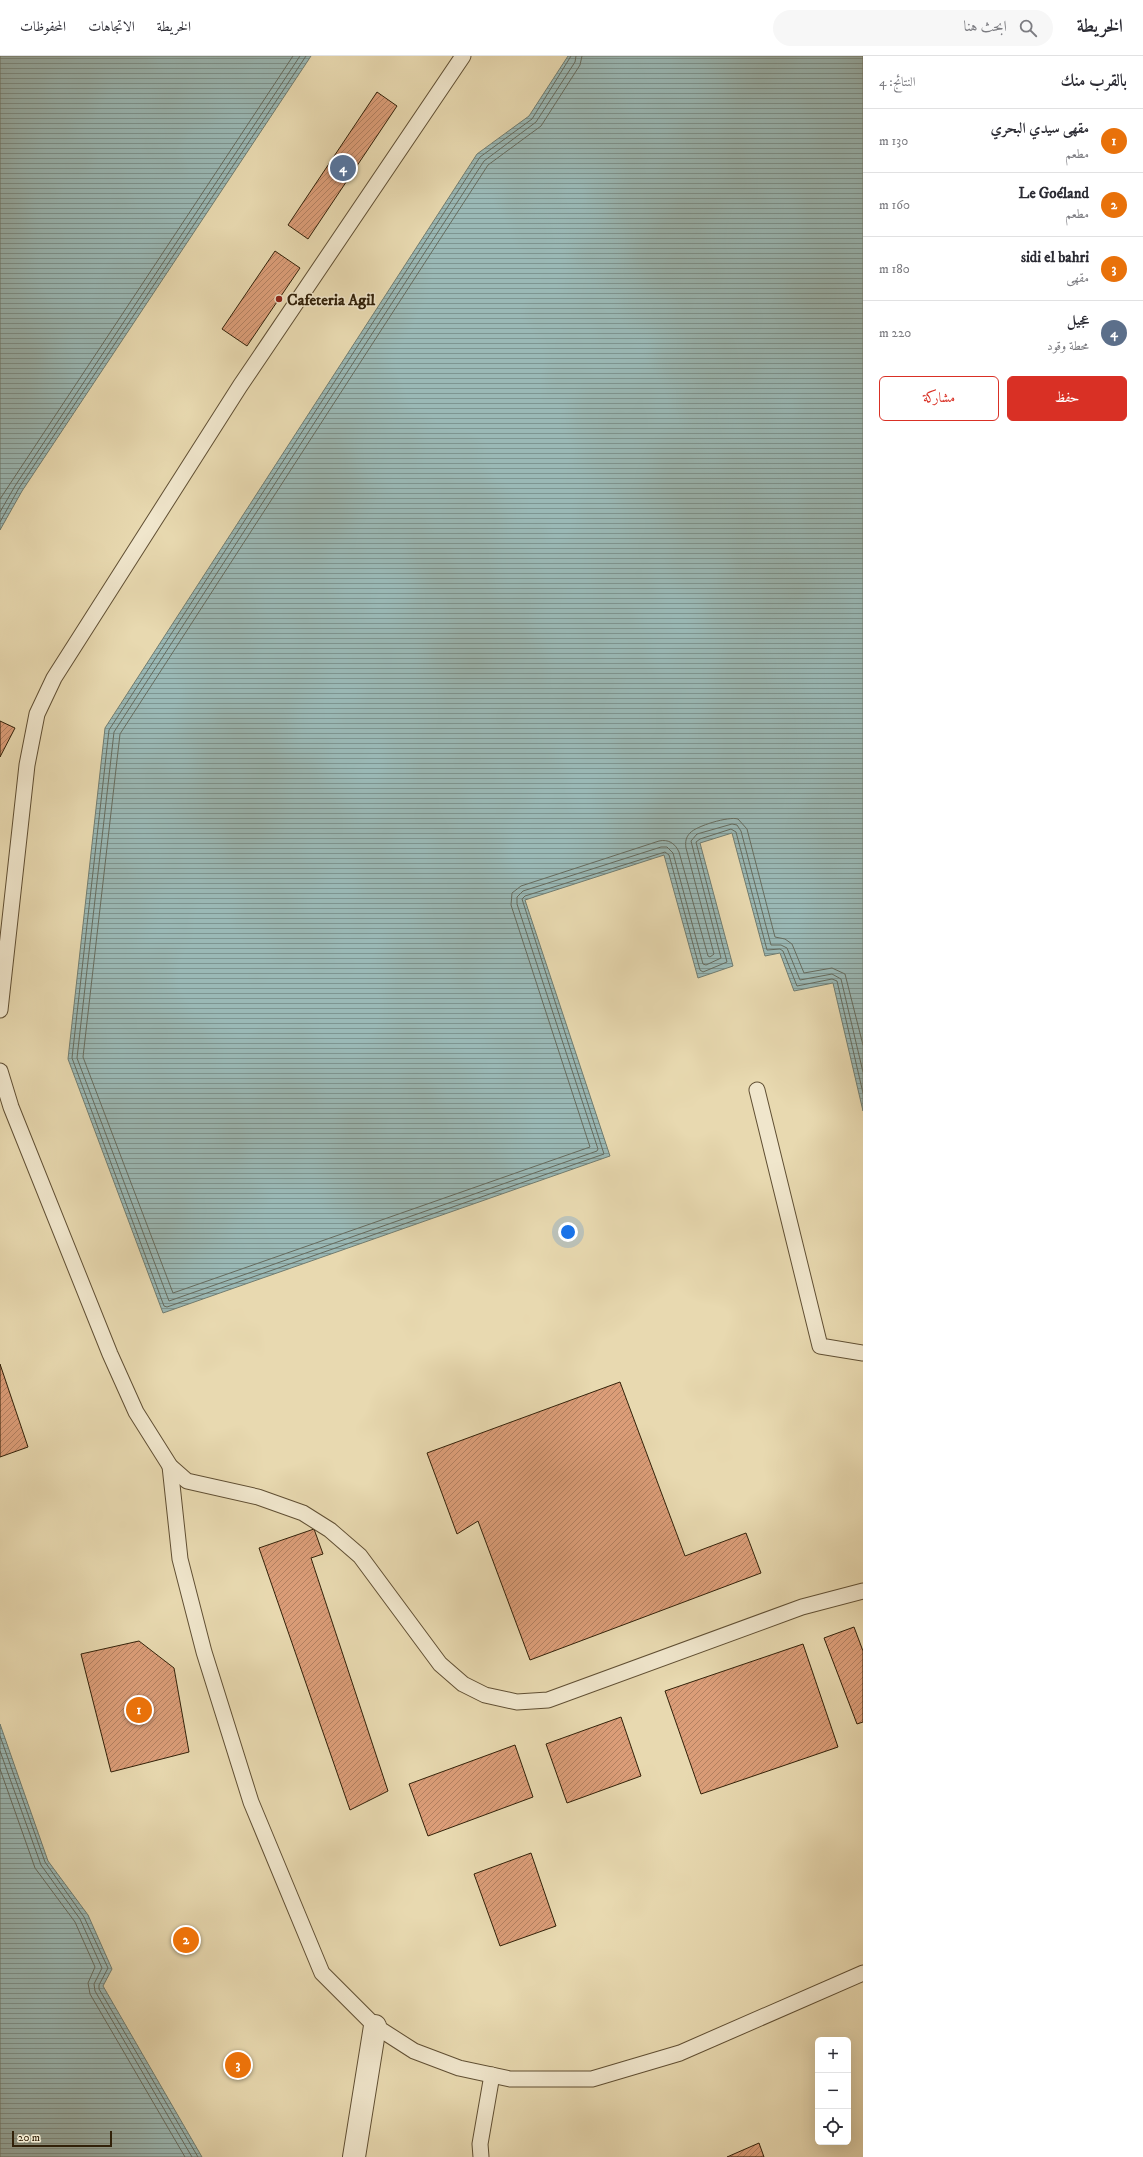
<!DOCTYPE html>
<html lang="ar">
<meta charset="utf-8">
<style>
body{margin:0;font-family:"IM FELL DW Pica",Amiri,serif;background:#f7f7f7;color:#2b2b33;direction:rtl}
.controls{position:absolute;right:12px;bottom:12px;display:grid;overflow:hidden;border-radius:6px;box-shadow:0 4px 16px #0002}
.controls button{width:36px;height:36px;display:grid;place-items:center;padding:0;border:0;border-bottom:1px solid #e1e1e2;background:#fff;color:#2b2b33;font:20px sans-serif}
.scale{position:absolute;left:12px;bottom:10px;width:100px;box-sizing:border-box;padding-left:4px;border:2px solid #322109;border-top:0;font-size:11px;line-height:14px;white-space:nowrap;color:#322109;-webkit-text-stroke:3px #f0e6cc;paint-order:stroke}
.you{position:absolute;left:568px;top:1176px;width:14px;height:14px;margin:-10px;border:3px solid #fff;border-radius:50%;background:#1a73e8;box-shadow:0 0 0 6px #1a73e833}
.badge{display:grid;place-items:center;width:26px;height:26px;border-radius:50%;background:#d93025;color:#fff;font-size:13px;font-weight:700}
.pin{position:absolute;translate:-50% -50%;border:2px solid #fff;box-shadow:0 1px 4px #0006}
.list{margin:0;padding:0;list-style:none}
h2{display:flex;justify-content:space-between;align-items:center;height:52px;margin:0;padding:0 16px;font-size:17px}
h2 small{font-size:13px;font-weight:400;color:#7c7c81}
.list li{display:grid;grid-template-columns:26px 1fr auto;gap:12px;align-items:center;box-sizing:border-box;height:64px;padding:0 16px;border-top:1px solid #e1e1e2}
.list b{display:block;font-size:15px;white-space:nowrap}
.list p{margin:0;font-size:13px;white-space:nowrap;color:#7c7c81}
.list em{font-size:13px;font-style:normal;color:#7c7c81}
.actions{display:flex;gap:8px;padding:12px 16px}
.actions a{flex:1;padding:9px 0;border:1px solid #d93025;border-radius:6px;text-align:center;font-size:14px;color:#d93025}
.actions .main{background:#d93025;color:#fff}
.icon{flex:none;width:22px;height:22px;fill:none;stroke:currentColor;stroke-width:2;stroke-linecap:round;stroke-linejoin:round}
.map{position:relative;flex:none;width:863px;height:2101px;overflow:hidden;direction:ltr}
header{display:flex;align-items:center;gap:24px;box-sizing:border-box;height:56px;padding:0 20px;background:#fff;border-bottom:1px solid #e1e1e2}
header strong{font-size:19px}
nav{display:flex;gap:22px;margin-inline-start:auto;font-size:14px}
.search{width:280px;height:36px;background:#f7f7f7;display:flex;align-items:center;gap:10px;box-sizing:border-box;padding:0 14px;border-radius:22px;color:#7c7c81;font-size:15px}
main{display:flex}
aside{flex:1;background:#fff}
.map>svg:first-child{display:block}
</style>
<header>
<strong>الخريطة</strong>
<div class="search"><svg class="icon" aria-label="search" viewBox="0 0 24 24"><circle cx="10" cy="10" r="6"/><path d="M15 15l6 6"/></svg>ابحث هنا</div>
<nav><a>الخريطة</a><a>الاتجاهات</a><a>المحفوظات</a></nav>
</header>
<main>
<aside>
<h2>بالقرب منك<small>النتائج: 4</small></h2>
<ul class="list">
<li><span class="badge" style="background:#e8710a">1</span><div><b>مقهى سيدي البحري</b><p>مطعم</p></div><em>130 m</em></li>
<li><span class="badge" style="background:#e8710a">2</span><div><b>Le Goéland</b><p>مطعم</p></div><em>160 m</em></li>
<li><span class="badge" style="background:#e8710a">3</span><div><b>sidi el bahri</b><p>مقهى</p></div><em>180 m</em></li>
<li><span class="badge" style="background:#5c6f8a">4</span><div><b>عجيل</b><p>محطة وقود</p></div><em>220 m</em></li>
</ul>
<div class="actions"><a class="main">حفظ</a><a>مشاركة</a></div>
</aside>
<div class="map">
<svg width="863" height="2101" viewBox="0 0 863 2101">
<defs>
<pattern id="water-rules" width="6" height="5" patternUnits="userSpaceOnUse"><rect width="6" height="5" fill="#9ab8b5"/><path d="M0 2.5h6" fill="none" stroke="#7e9591"/></pattern>
<pattern id="building-hatch" width="6" height="6" patternUnits="userSpaceOnUse"><rect width="6" height="6" fill="#db9d78"/><path d="M-1 1l2-2M0 6l6-6M5 7l2-2" fill="none" stroke="#b28061"/></pattern>
</defs>
<rect width="100%" height="100%" fill="#e8d9b0"/>
<filter id="stains"><feTurbulence type="fractalNoise" baseFrequency=".005" numOctaves="4"/><feColorMatrix values="0 0 0 0 .2 0 0 0 0 .09 0 0 0 0 .02 0 0 0 .5 -.17"/></filter>
<radialGradient id="worn" r=".72"><stop offset=".6" stop-color="#630" stop-opacity="0"/><stop offset="1" stop-color="#630" stop-opacity=".3"/></radialGradient>
<!-- water -->
<g fill="url(#water-rules)" stroke="#707c70">
<path d="M0,0h311l-289,435 -22,39z"/>
<path d="M568,0h295v1055l-30,-128 -39,8 -14,-38 -15,3 -33,-123 -32,10 33,123 -35,12 -34,-123 -139,45 85,256 -447,157 -95,-254 37,-331 372,-574 52,-38z"/>
<path d="M0,1668l48,137 40,54 24,54 -9,17 99,171h-202z"/>
</g>
<g fill="none" stroke-linecap="round" stroke-linejoin="round">
<!-- shore -->
<g stroke="#666c5f" stroke-width="1">
<path d="M571,0l-39,63 -52,38 -371,573 -37,328 92,248 3,1 437,-153 -82,-255 3,-3 140,-44 4,3 31,115 3,2 24,-10 -31,-120 4,-3 31,-10 5,3 31,118 13,-1 3,2 14,35 35,-7 5,2 26,112"/>
<path d="M576,0l-1,6 -39,60 -52,39 -370,571 -37,326 92,243 428,-150 1,-2 -81,-245v-7l6,-6 138,-44h6l6,6 30,111 3,1 15,-7 -30,-117 6,-7 35,-10 5,1 4,6 30,114h10l6,3 13,32 32,-6 9,5 22,93"/>
<path d="M582,0l-2,9 -39,61 -53,39 -368,569 -37,323 90,236 417,-146 -79,-242 1,-12 9,-7 138,-45c9,-2 16,2 20,11l29,104 2,1 4,-3 -28,-106c-1,-6 0,-11 4,-15 6,-7 39,-17 48,-14l9,10 28,108 10,2 7,5 12,29 28,-5 13,6 18,71"/>
<path d="M0,443l293,-443"/>
<path d="M0,456l15,-26 285,-430"/>
<path d="M0,466l19,-34 287,-432"/>
<path d="M0,1680l45,126 39,55 24,51 -9,17v4l99,168"/>
<path d="M0,1695l41,114 39,54 22,49 -8,16 1,7 97,166"/>
<path d="M0,1713l35,99 40,54 20,45 -7,16 2,11 95,163"/>
</g>
</g>
<!-- building -->
<g fill="url(#building-hatch)" stroke="#322109">
<path d="M377,36l20,14 -89,133 -20,-14z"/>
<path d="M275,195l25,17 -53,78 -25,-17z"/>
<path d="M0,665l15,7 -15,29z"/>
<path d="M0,1308l28,83 -28,10z"/>
<path d="M620,1326l65,174 61,-23 15,40 -231,87 -52,-139 -21,13 -30,-81z"/>
<path d="M314,1473l9,25 -12,4 77,233 -38,19 -91,-262z"/>
<path d="M854,1571l9,24v71l-6,2 -33,-86z"/>
<path d="M139,1585l35,27 15,84 -78,20 -30,-118z"/>
<path d="M803,1588l35,103 -137,47 -36,-103z"/>
<path d="M621,1661l20,59 -74,27 -21,-59z"/>
<path d="M515,1689l18,52 -105,39 -19,-52z"/>
<path d="M531,1797l25,73 -56,20 -26,-72z"/>
<path d="M759,2087l5,14h-37z"/>
</g>
<g fill="none" stroke-linecap="round" stroke-linejoin="round">
<!-- lane casing -->
<g stroke="#604f33" stroke-width="17">
<g id="lane">
<path d="M0,954l27,-245 10,-51 17,-36 186,-292 223,-330"/>
<path d="M0,1015l11,36 99,247 26,58 34,54 17,15 71,16 45,16 27,17 30,26 80,108 23,20 22,11 32,7 31,-2 254,-93 61,-16"/>
<path d="M757,1034l63,256 43,7"/>
<path d="M170,1410l10,93 24,93 47,150 71,171 53,53 39,25 45,17 51,11h82l88,-26 183,-80"/>
<path d="M481,2101l-1,-13 12,-69"/>
</g>
</g>
<!-- street casing -->
<g stroke="#604f33" stroke-width="24">
<path id="street" d="M354,2101l21,-131"/>
</g>
<!-- lane -->
<use href="#lane" stroke="#f0e6cc" stroke-width="15"/>
<!-- street -->
<use href="#street" stroke="#f0e6cc" stroke-width="22"/>
</g>
<!-- markers -->
<circle fill="#8f2418" stroke="#f0e6cc" stroke-width="1.5" cx="279" cy="243" r="4"/>
<g text-anchor="middle" stroke-width="3" stroke-linejoin="round" paint-order="stroke">
<!-- poi labels -->
<g font-size="16" font-weight="bold" fill="#322109" stroke="#f0e6cc" text-anchor="start">
<text x="287" y="249">Cafeteria Agil</text>
</g>
</g>
<rect width="100%" height="100%" filter="url(#stains)"/>
<rect width="100%" height="100%" fill="url(#worn)"/>
</svg>
<div class="controls">
<button>+</button>
<button>−</button>
<button><svg class="icon" aria-label="locate" viewBox="0 0 24 24"><circle cx="12" cy="12" r="6"/><path d="M12 2v4M12 18v4M2 12h4M18 12h4"/></svg></button>
</div>
<div class="scale">20 m</div>
<div class="you"></div>
<div class="pin badge" style="left:139px;top:1654px;background:#e8710a">1</div>
<div class="pin badge" style="left:186px;top:1884px;background:#e8710a">2</div>
<div class="pin badge" style="left:238px;top:2009px;background:#e8710a">3</div>
<div class="pin badge" style="left:343px;top:112px;background:#5c6f8a">4</div>
</div>
</main>
